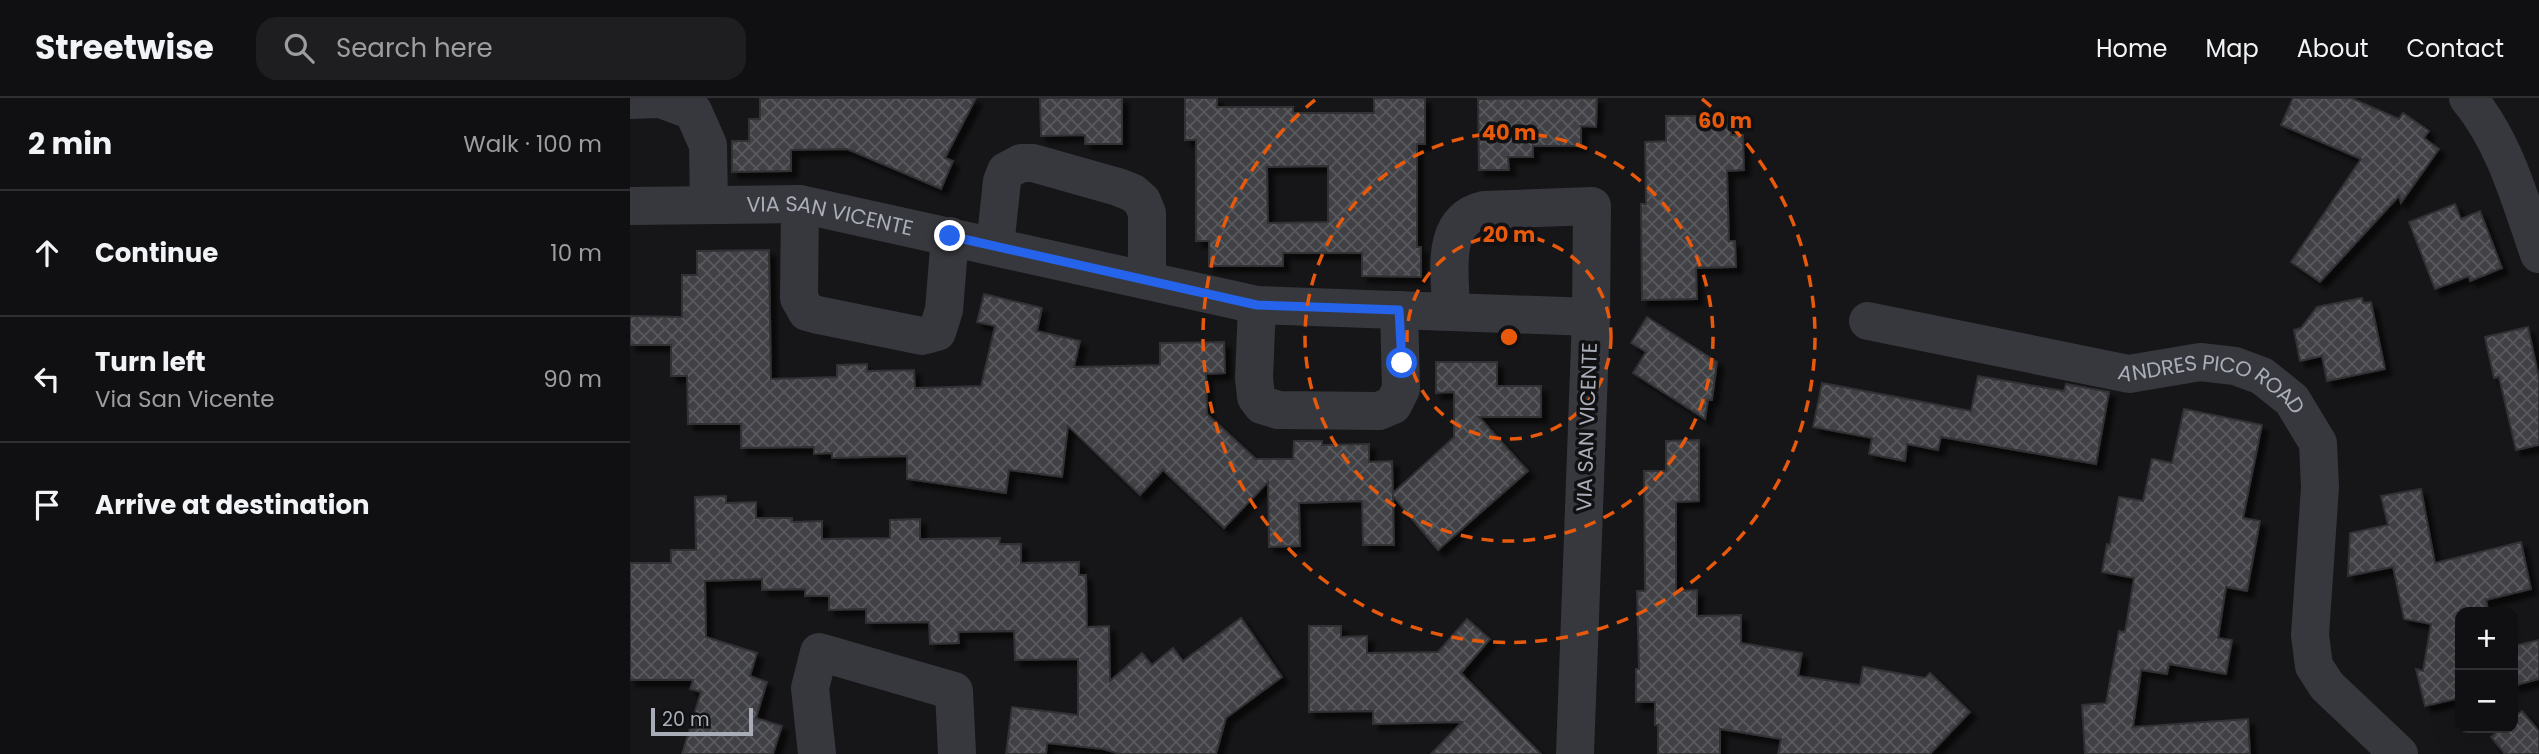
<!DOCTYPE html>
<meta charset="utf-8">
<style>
body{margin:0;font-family:Poppins,sans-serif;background:#1e1e20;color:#f1f3f6}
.controls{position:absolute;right:21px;bottom:21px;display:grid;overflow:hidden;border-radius:14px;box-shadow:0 7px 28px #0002}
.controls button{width:63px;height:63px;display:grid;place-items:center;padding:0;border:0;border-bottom:2px solid #303032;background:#101012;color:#f1f3f6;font:35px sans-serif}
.scale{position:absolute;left:21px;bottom:18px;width:102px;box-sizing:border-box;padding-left:7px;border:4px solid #a8adb8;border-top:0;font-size:19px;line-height:24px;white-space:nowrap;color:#a8adb8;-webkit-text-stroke:5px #111113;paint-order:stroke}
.stop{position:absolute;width:21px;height:21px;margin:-16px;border:5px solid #2563eb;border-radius:50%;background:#fff}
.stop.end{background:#2563eb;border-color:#fff;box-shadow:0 2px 7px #0008}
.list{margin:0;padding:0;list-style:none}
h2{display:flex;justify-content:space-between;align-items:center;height:91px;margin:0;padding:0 28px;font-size:30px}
h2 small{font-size:23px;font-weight:400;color:#9c9d9f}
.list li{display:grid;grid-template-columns:46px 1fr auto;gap:21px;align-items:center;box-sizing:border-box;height:126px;padding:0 28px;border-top:2px solid #303032}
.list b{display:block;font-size:26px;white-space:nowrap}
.list p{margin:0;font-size:23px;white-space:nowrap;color:#9c9d9f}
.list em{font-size:23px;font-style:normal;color:#9c9d9f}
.icon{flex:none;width:38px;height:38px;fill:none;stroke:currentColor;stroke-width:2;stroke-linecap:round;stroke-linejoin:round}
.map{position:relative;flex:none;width:1909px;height:656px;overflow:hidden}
header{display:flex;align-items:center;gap:42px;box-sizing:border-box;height:98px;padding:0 35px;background:#101012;border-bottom:2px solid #303032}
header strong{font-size:33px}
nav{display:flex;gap:38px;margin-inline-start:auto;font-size:24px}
.search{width:490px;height:63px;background:#1e1e20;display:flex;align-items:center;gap:18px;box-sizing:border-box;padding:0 24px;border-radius:21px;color:#9c9d9f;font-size:26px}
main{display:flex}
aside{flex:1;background:#101012}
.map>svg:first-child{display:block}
</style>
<header>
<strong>Streetwise</strong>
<div class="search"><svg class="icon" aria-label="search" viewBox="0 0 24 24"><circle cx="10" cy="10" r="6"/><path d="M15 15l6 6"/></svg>Search here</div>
<nav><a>Home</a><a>Map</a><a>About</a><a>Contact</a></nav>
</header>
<main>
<aside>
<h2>2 min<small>Walk · 100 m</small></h2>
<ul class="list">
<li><svg class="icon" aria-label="ahead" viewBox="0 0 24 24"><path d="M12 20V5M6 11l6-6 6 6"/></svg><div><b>Continue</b></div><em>10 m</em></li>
<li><svg class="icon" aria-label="left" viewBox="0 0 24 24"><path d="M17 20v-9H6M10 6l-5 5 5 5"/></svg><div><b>Turn left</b><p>Via San Vicente</p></div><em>90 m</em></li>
<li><svg class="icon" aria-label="arrive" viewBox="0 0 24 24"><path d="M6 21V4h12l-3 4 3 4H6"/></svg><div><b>Arrive at destination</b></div></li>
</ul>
</aside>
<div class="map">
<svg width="1909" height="656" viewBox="0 0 1909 656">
<defs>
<pattern id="building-cross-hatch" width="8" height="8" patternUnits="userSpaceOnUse" patternTransform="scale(1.75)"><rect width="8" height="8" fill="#404145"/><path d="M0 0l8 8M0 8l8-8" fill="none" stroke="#595a5e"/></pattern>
<filter id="shadow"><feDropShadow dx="6" dy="6" stdDeviation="2" flood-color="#0009"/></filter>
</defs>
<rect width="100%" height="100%" fill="#161618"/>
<!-- building -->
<g fill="url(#building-cross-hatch)" stroke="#303034" stroke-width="2" fill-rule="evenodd" filter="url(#shadow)">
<path d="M130,0h216l-31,60 8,3 -12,28 -94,-40 -56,1v21l-59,1v-31h17v-22h11z"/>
<path d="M410,0h82v46h-37v-9l-44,1z"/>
<path d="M555,0h32v9h76v6h81v-15h51v46h-8v103h4v30l-59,-1v-23h-79v13h-74v-25h-13v-101h-11zM698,68v56l-60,1 -1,-56z"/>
<path d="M967,0l-1,29 -15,-1v20h-48v11h-25l1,13h-30l-1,-71z"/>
<path d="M1663,0h58l48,21 4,-6 26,18 -5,7 15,11 -38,54 -2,-7 -79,86 -29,-20 70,-103 -80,-34z"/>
<path d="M1036,18h65v19h12l1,35 -17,1 2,70h6l1,26 -40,1 1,31 -55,1 -1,-96h5l-1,-62 21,-1z"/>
<path d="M1825,106l6,15 19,-8 22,57 -32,13 -1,-5 -34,13 -26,-67z"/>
<path d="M139,152l2,129 66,-2v-12l30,-1v7l47,-1 1,18 66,-2 14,-60 -18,-4 7,-28 58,14 -5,23 43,10 -6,26 86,-2v-22l64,-1 1,31 -19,1 1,40 49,45h37l1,-18h28v4l47,-1v18l23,-1 1,32 61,-56v-45l-18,1v-31h61v24h44v31h-62l49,54 -90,79 -45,-54 1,49h-31l-1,-44 -63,2 1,43 -31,1 -1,-65 -44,46 -61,-58 -23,25 -72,-69 -6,51 -53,-7 -3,23 -99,-14v-23l-75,2v-5l-18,1v-7l-73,1v-24h-53l-1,-48h-16v-31h-41v-29l52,1v-42h15v-24z"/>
<path d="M1732,200l1,5 8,-1 14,67 -58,12 -5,-25 -22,5 -6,-31 7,-2 16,-21z"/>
<path d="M1017,219l70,45 -5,38h-4l-3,19 -72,-46 13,-21 -15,-9z"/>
<path d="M1898,229l11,51v67l-23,5 -17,-73 -5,1 -9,-41z"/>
<path d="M1348,278l86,15 2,-7 43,8 -13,72 -155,-27 -3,13 -31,-6 -2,17 -36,-7 3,-16 -59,-11 9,-44 149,28z"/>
<path d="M1554,311l78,16 -19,93 17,3 -13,70 -21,-4 -8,51 14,2 -6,34 -57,-10 -2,10 -26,-4 -8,57 115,-8 2,35h-165l-3,-49 24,-2 13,-72 6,1 9,-54 -32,-6 5,-28 3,1 9,-48 24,4 9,-42 20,4z"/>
<path d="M1069,342v61l-23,1v89l21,-1v26l44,-1v28l61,10 -4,23 62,9 3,-18 62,11 5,-5 40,39 -40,42h-152l3,-15 -61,-10v25h-62v-29h-3v-23h-19v-33h3l-2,-78h8l-1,-120h22v-30z"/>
<path d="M1791,391l14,74 86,-21 10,47 -45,11 2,9 -28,3v86l-35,8 -9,-37 7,2 8,-47 -27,-5 -11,-52 -45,9 2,-43 38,-8 -7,-29z"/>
<path d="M96,398v7l30,-1v16h36v4l30,-1v18l68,-1v-18l30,-1v20l80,-1 -1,6h22v19l58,-1v13h7l1,52 22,-1 1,55 32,-28 10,12 21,-17 10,13 58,-43 41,59 -56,41 -10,36h-96l-17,-5 -56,-6 -1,11h-40l6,-47 66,8v-56l-63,1 -1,-29 -56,1 1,11 -29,1 -1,-22 -63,1v-14l-37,1v-14h-24v-7l-43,1v-11l-57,2 1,56 51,16 -7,23 17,6 -11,36 26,8 -9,28h-91l19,-62 -11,-3 3,-9h-63v-117h41v-13h25l-1,-53z"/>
<path d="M837,521l23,20 -29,34 80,81h-110l31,-32 -89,2v-13l-64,1v-86h32v11l26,-1v17l71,-1z"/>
<path d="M1909,542v39l-26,7v-40z"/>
<path d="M1892,613l17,20v23h-34l-14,-17 10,-9h12v-10z"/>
</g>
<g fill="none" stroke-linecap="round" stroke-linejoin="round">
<!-- minor -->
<g stroke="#37383d" stroke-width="38">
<path d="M1838,0c37,44 52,102 71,156"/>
<path d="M0,2l30,-1 33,12 15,34 1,60"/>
<path d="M170,106l-1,94 8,14 11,3 104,21 15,-4 7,-22 6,-74"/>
<path id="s1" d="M0,108l170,-2 457,101 334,12"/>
<path d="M365,148l7,-65 4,-10 15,-8h12l85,24 15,6 9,8 5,12v67"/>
<path d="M627,207l-3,73 2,19 6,8 16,5 101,1 14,-6 8,-16 -2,-79"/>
<path d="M821,214c0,-37 -13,-91 33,-102l108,-4 -1,111 -16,437"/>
<path id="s2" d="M1238,223l261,53 71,-12 35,4 27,10 30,24 26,43 2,44 -10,148 4,31 13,20 72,68"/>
<path d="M187,656l-7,-66 9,-36 135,39 3,63"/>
</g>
</g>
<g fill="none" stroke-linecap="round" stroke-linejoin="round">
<!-- route -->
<path stroke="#2563eb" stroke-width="9" d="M320,138l307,69 142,5 3,53"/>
</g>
<!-- distance rings -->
<g fill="none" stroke="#e8590c" stroke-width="3.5" stroke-dasharray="12 9">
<circle cx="879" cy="239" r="102"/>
<circle cx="879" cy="239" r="204"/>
<path d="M1072 1A306 306 0 1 1 686 1"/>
</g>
<g text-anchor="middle" stroke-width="7" stroke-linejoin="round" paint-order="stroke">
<!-- street labels -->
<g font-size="21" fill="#a8adb8" stroke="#111113">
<text dy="7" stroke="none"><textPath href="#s1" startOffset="201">VIA SAN VICENTE</textPath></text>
<text dy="7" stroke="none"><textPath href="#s2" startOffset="355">ANDRES PICO ROAD</textPath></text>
<text transform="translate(957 329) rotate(-88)" y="7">VIA SAN VICENTE</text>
</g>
</g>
<circle cx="879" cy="239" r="10" fill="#e8590c" stroke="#111113" stroke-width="3.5"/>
<g font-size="21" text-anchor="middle" font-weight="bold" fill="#e8590c" stroke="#111113" stroke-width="7" stroke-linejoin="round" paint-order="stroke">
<text x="1095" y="30">60 m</text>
<text x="879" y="42">40 m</text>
<text x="879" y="144">20 m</text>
</g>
</svg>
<div class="controls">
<button>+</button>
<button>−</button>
</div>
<div class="scale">20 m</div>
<div class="stop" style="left:772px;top:265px"></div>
<div class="stop end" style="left:320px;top:138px"></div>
</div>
</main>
